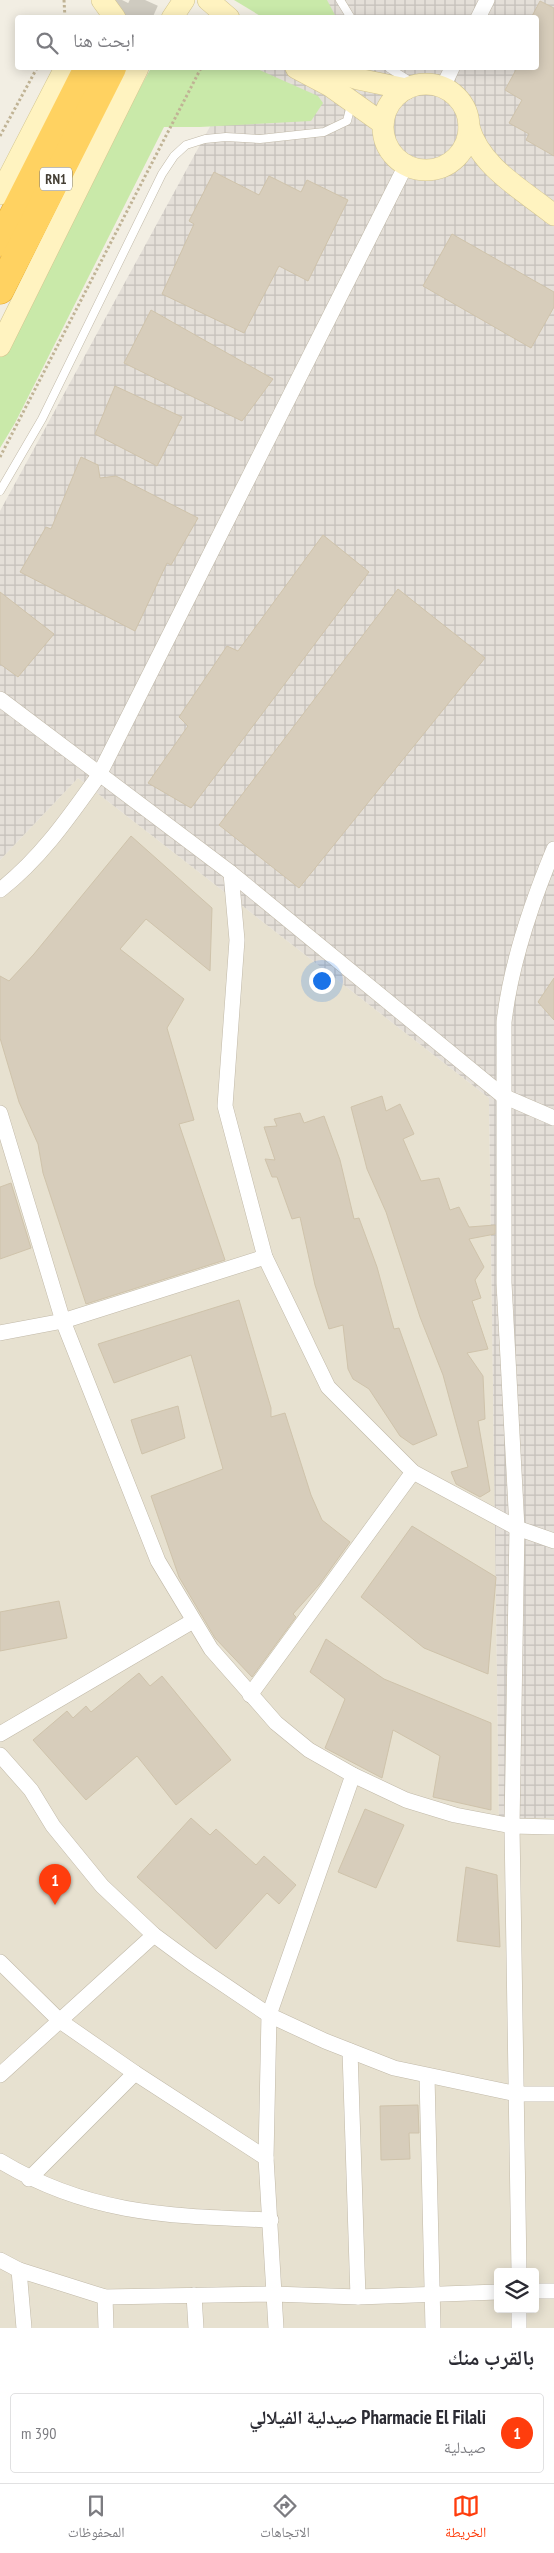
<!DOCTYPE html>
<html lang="ar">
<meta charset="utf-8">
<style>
body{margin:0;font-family:"PT Sans Narrow","Noto Naskh Arabic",sans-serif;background:#f2f2f3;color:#2b2b33;direction:rtl}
.controls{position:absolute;right:15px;bottom:15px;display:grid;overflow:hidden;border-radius:5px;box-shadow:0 2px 12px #0003}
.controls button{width:45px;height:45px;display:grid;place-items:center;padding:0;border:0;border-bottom:1px solid #e1e1e2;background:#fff;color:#2b2b33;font:25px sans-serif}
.you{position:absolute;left:321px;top:980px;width:18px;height:18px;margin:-12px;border:4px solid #fff;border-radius:50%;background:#1a73e8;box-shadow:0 0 0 8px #1a73e833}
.badge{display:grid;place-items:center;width:32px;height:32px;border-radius:50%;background:#ff3d0d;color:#fff;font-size:16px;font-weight:700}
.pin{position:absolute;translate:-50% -41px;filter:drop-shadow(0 1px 2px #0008)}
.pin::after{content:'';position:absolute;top:26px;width:18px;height:15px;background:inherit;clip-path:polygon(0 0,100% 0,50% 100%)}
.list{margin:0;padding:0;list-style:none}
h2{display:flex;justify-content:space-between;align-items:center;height:65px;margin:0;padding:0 20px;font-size:21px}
h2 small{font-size:16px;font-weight:400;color:#7c7c81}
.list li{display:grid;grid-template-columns:32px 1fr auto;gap:15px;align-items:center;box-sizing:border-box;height:80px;margin:0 10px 10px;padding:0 10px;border:1px solid #e1e1e2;border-radius:5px}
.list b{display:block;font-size:19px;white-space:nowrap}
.list p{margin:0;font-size:16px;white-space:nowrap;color:#7c7c81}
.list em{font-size:16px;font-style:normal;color:#7c7c81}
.icon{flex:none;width:28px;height:28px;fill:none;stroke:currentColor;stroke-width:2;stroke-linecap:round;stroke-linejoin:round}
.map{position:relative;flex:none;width:554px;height:2328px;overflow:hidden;direction:ltr}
.search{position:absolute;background:#fff;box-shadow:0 2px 12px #0003;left:15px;right:15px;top:15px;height:55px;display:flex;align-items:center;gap:12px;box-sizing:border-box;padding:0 18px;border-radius:5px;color:#7c7c81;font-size:19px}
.sheet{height:155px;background:#fff}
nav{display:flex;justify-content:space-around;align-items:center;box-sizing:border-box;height:70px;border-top:1px solid #e1e1e2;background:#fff;font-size:14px;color:#7c7c81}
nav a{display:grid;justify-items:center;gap:2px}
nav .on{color:#ff3d0d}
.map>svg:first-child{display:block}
</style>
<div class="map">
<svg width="554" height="2328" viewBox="0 0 554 2328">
<defs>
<pattern id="industrial-grid" width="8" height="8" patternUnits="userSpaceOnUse" patternTransform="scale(1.25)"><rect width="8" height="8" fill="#e4dfd8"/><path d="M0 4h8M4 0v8" fill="none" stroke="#c5c0ba"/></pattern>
</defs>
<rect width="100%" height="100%" fill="#f2eee3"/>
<!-- residential -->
<path fill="#e7e1d0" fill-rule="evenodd" d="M78,778l411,320 10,720h55v510h-554v-1468zM498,2272h37v37h-37z"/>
<!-- industrial -->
<path fill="url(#industrial-grid)" d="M279,0h275v1818h-55l-10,-720 -411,-320 -78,82v-349l242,-443h294v-50l-267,-1z"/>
<!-- green -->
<g fill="#c9e9a9">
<path d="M234,0h93l9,17h-74z"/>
<path d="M151,68h104l63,28 5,7 -12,18 -111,6h-36l-149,296 -15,25v-95l89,-172z"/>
</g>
<!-- building -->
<g fill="#d7cdbb" stroke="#cfc3ab">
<path d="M540,1l14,7v148l-28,-16 3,-6 -20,-11 13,-23 -17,-10 12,-22h19v-50h-5z"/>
<path d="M214,172l45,23 10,-19 32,16 6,-12 41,20 -40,81 -29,-15 -35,67 -82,-39 32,-70 -5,-3z"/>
<path d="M452,234l102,58v15l-23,41 -108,-62z"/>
<path d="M151,310l122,69 -31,42 -118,-58z"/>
<path d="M115,386l67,31 -25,49 -62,-32z"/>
<path d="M81,457l17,8 2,13 16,-2 82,42 -27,47 -4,-2 -32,68 -115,-59 26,-45 5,2z"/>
<path d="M323,535l46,37 -178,236 -43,-25 40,-57 -9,-9 48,-71 11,5z"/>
<path d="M398,589l87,69 -186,230 -80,-63z"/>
<path d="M0,592l54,42 -36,43 -18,-13z"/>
<path d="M131,836l81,72 -2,63 -64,-52 -26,30 64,50 -17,29 27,92 -15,4 46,136 -139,44 -43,-131 -5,-29 -19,-42 -19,-64v-62l9,5 25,-27z"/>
<path d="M554,978v42l-16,-18z"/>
<path d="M382,1096l4,15 14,-7 14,30 -11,5 18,42 18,-3 11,32 9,-3 10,20 26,-2v9l-26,5 15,28 -9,13 6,18 -9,3 16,48 -21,4 16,23 2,43 -7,2 12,70 -10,6 -24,-13 -5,-12 17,-5 -25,-92 -23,-58 -34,-105 -19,-43 -16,-62z"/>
<path d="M300,1113l4,10 20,-7 16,44 14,59 5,-1 18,49 17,62 5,-1 38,107 -24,10 -13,-9 -31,-47 -16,-10 -5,-10 -5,-44 -14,4 -14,-44 -15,-68 -8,2 -15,-42h-5l-7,-18 10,1 -11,-33 13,-1 -3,-7z"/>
<path d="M11,1183l20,65 -31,11v-72z"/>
<path d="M239,1300l32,108v9l14,-4 26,82 11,25 28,22 -31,43 -26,29 3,3 -44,60 -37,-39 -36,-61 -28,-81 72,-27 -32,-114 -77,28 -16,-39z"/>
<path d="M178,1406l7,32 -43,16 -11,-34z"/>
<path d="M412,1526l84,51 -8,97 -64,-26 -63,-51z"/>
<path d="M59,1601l8,37 -67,13v-39z"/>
<path d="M326,1639l58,40 107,44v87l-58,-13 7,-41 -47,-26 -11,48 -57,-30 20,-49 -35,-27z"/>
<path d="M139,1673l11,13 12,-10 69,84 -55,45 -39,-49 -51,44 -53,-60 34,-29 6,7 13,-12 5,6z"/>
<path d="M365,1809l39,16 -28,63 -38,-16z"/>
<path d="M191,1818l19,17 6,-6 40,36 8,-9 32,29 -17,19 -12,-11 -51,56 -79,-72z"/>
<path d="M466,1867l31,8 3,72 -43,-6z"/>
<path d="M418,2105l1,28h-10l1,26 -29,1 -1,-54z"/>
</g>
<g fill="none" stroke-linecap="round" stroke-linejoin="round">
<!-- highway-tunnel -->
<g stroke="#cfcbc0" stroke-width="28" stroke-dasharray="28 14" stroke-linecap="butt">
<path d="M113,18l9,-18"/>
<path d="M137,18l8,-18"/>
</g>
<!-- lane casing -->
<g stroke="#c1b9a8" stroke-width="9">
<g id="lane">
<path d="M340,0l11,18"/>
<path d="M389,68l27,17"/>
<path d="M0,491l42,-72 120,-245 12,-18 12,-11 19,-6 21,-2 34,2 64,-7 23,-11 4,-16"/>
</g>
</g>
<!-- street casing -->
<g stroke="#c1b9a8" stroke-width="16">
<g id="street">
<path d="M478,18l9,-18"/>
<path d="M443,87l9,-19"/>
<path d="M0,699l231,174 272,223 51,22"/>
<path d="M231,873l6,67 -12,166 40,151 63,130 85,85 104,56 37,13"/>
<path d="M0,890c41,-32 69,-73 99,-115l307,-610"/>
<path d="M0,1113l63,208 95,240 53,88 65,74 33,27 44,25 53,25 49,15 57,11 42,1"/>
<path d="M0,1333l63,-12 202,-64"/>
<path d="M250,1695l163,-223"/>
<path d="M0,1734l193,-113"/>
<path d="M0,1755l31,35 22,36 49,60 52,49 38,28 77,52 56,26 69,27 123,26h37"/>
<path d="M0,1962l60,59 75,52 131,85"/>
<path d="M350,2051l8,246"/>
<path d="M0,2075l154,-140"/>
<path d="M427,2076l6,252"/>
<path d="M0,2161c89,54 170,55 271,59"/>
<path d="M29,2179l106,-106"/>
<path d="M0,2260l19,10"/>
<path d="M519,2272l-7,-446 5,-298 -13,-245v-261c7,-59 27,-118 50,-173"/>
<path d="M535,2291h19"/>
<path d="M194,2295l2,33"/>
<path d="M105,2297l1,31"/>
<path d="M24,2328l-5,-58 86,27 168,-3 85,3 140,-5"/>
<path d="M276,2328l-10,-170 3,-143 84,-240"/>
<path d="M519,2328v-19"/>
</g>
</g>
<!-- secondary casing -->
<g stroke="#d4c690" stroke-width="22">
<g id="secondary">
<path d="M102,0l13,18"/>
<path d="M208,0l21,18"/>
<path d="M172,18l12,-18"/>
<path d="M296,68l34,18 52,37"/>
<path d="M323,68l35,11 48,10"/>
<circle cx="426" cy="127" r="43"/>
<path d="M469,127c11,40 54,63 85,88"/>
<path d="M0,194l65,-126"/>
<path d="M0,346l138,-278"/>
</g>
</g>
<!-- highway casing -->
<g stroke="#e4a92b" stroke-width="29">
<g id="highway">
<path d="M0,242l88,-174"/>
<path d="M0,290l112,-222"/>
</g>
</g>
<!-- path -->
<g stroke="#c0b395" stroke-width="3" stroke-dasharray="2.5 2.5" stroke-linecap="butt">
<path d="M64,0l1,18"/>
<path d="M0,136l37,-68"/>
<path d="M0,457l201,-389"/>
</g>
<!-- lane -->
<use href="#lane" stroke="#fff" stroke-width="8"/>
<!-- street -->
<use href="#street" stroke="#fff" stroke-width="15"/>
<!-- secondary -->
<use href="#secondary" stroke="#fff3c0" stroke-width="21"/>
<!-- highway -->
<use href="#highway" stroke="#ffd261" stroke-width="28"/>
</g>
<g text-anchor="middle" stroke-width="4.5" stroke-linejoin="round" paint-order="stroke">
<!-- shield labels -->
<rect fill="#fff" stroke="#7c7870" stroke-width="1" x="40" y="167.5" width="32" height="23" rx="4"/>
<g font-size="14" font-weight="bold" fill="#443e33">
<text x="56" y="184">RN1</text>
</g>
</g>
</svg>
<div class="controls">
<button><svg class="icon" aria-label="layers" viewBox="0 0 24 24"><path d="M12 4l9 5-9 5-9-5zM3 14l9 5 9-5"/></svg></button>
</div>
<div class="you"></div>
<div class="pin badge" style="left:55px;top:1905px">1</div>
<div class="search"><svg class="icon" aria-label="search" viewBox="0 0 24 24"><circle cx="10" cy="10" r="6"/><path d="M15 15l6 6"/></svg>ابحث هنا</div>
</div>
<section class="sheet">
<h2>بالقرب منك<small></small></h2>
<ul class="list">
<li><span class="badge">1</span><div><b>Pharmacie El Filali صيدلية الفيلالي</b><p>صيدلية</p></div><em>390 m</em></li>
</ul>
</section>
<nav>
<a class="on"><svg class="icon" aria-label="map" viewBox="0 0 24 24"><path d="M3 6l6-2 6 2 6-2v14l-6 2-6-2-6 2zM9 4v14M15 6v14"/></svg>الخريطة</a>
<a><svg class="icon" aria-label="directions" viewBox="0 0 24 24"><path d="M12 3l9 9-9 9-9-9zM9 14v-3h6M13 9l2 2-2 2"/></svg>الاتجاهات</a>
<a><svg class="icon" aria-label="saved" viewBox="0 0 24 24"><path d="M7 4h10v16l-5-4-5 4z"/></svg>المحفوظات</a>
</nav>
